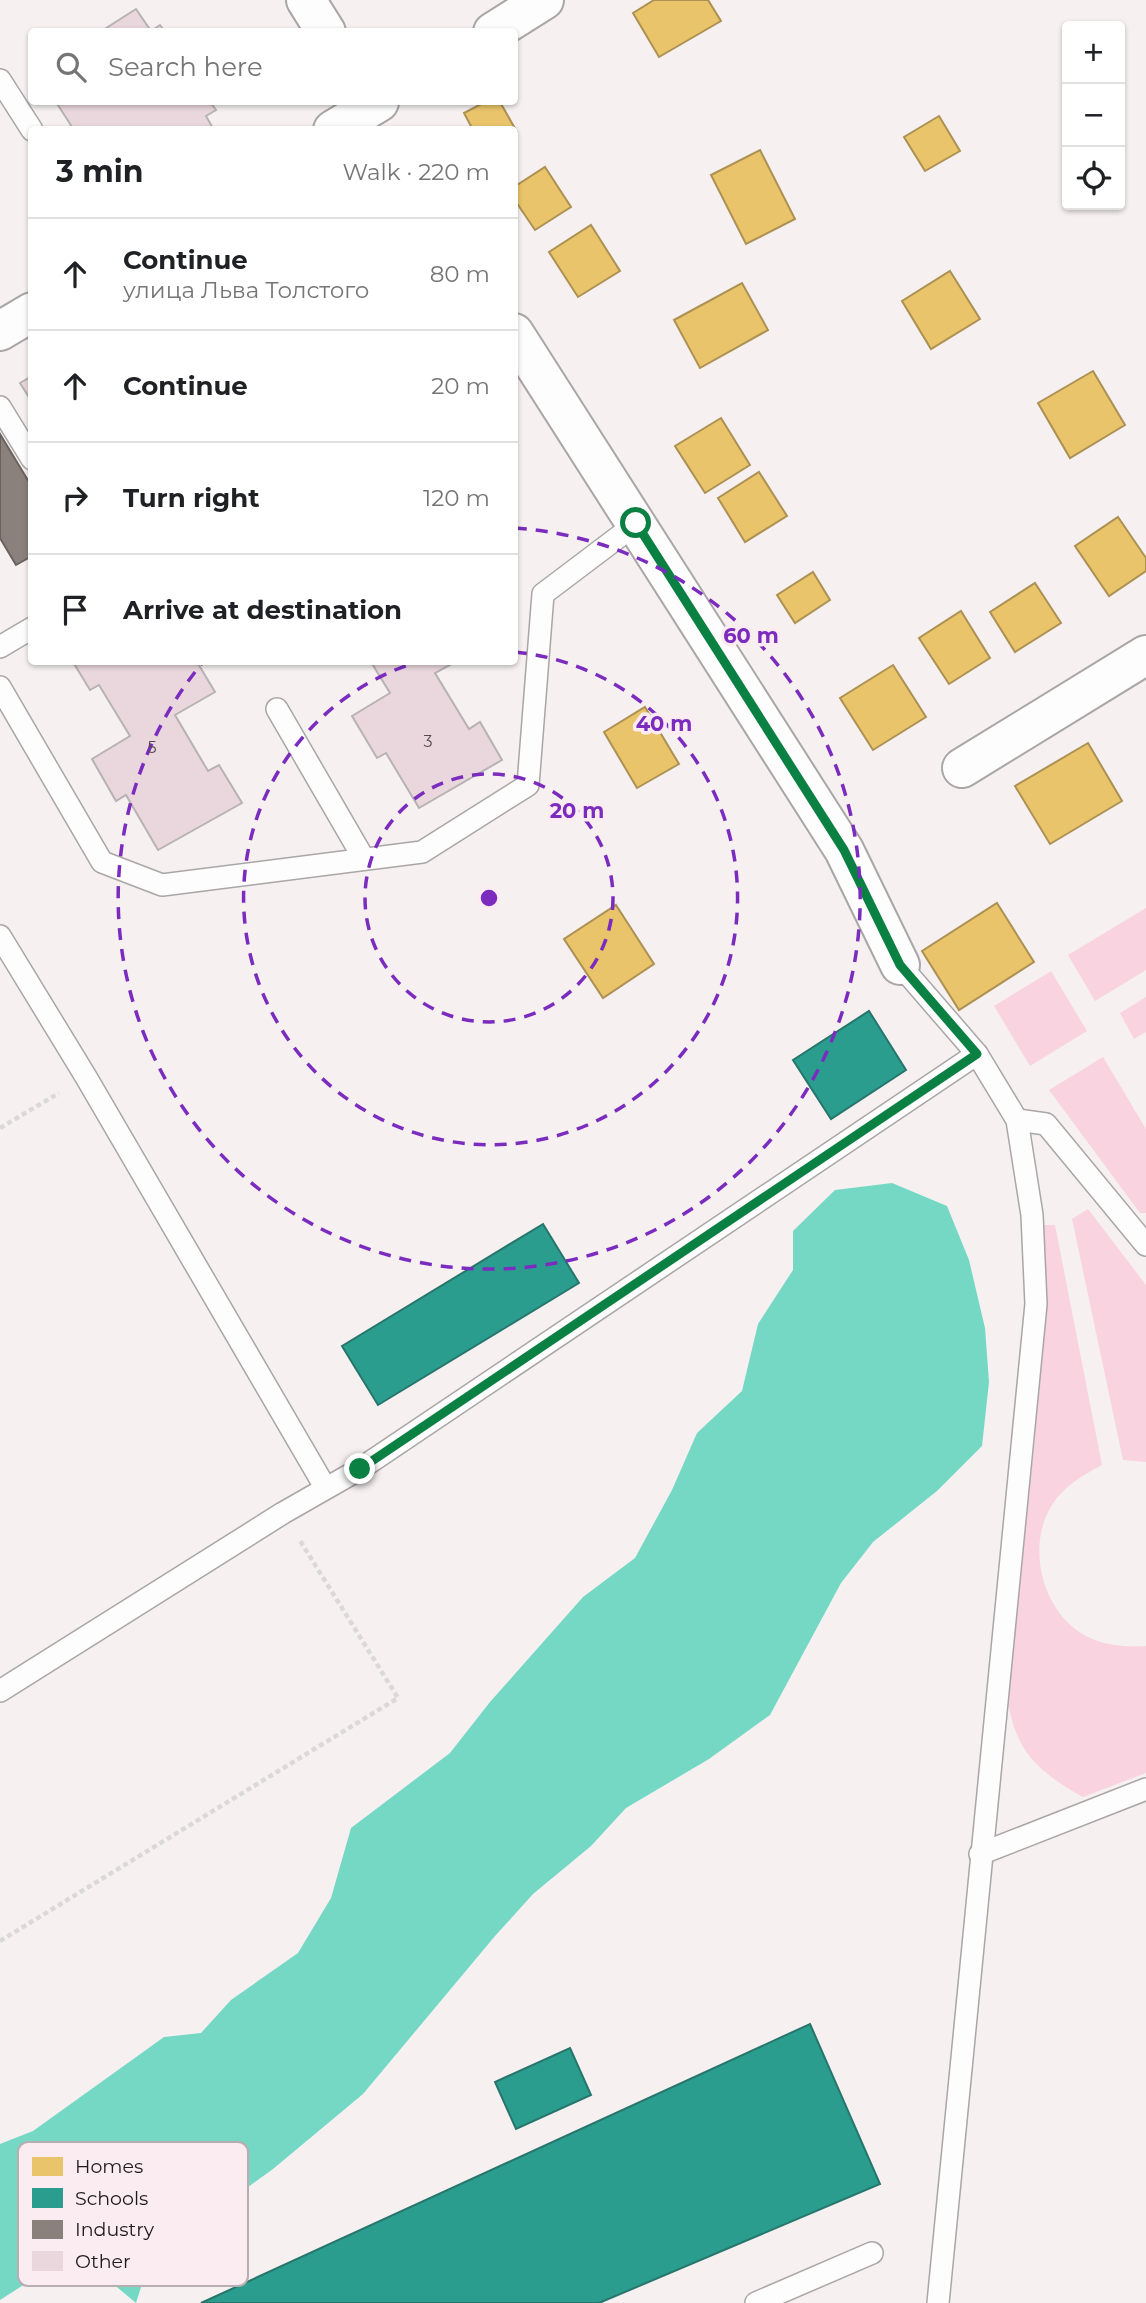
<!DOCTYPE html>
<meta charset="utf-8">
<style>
body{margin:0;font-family:Montserrat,sans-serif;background:#f2f2f2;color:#202124}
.controls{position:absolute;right:21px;top:21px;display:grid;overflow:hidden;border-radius:7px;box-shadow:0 2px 5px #0004}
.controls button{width:63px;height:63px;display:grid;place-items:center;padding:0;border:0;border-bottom:2px solid #e0e0e0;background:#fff;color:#202124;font:35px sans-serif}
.stop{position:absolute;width:21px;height:21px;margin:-16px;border:5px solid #0b8043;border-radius:50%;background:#fff}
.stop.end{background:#0b8043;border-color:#fff;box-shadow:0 2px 7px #0008}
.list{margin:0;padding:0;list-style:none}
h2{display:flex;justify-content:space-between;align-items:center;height:91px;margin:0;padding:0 28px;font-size:30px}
h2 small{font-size:23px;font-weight:400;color:#757577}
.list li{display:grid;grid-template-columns:46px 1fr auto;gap:21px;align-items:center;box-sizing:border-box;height:112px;padding:0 28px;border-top:2px solid #e0e0e0}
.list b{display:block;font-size:26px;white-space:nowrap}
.list p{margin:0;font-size:23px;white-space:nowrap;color:#757577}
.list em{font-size:23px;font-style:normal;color:#757577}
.icon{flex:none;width:38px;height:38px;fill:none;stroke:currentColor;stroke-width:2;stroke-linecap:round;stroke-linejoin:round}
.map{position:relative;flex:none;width:1146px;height:2303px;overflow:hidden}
.search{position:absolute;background:#fff;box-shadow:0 2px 5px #0004;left:28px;top:28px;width:490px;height:77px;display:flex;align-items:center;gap:18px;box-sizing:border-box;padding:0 24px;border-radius:7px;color:#757577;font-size:26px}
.panel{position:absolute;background:#fff;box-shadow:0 2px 5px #0004;left:28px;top:126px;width:490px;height:539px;border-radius:7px}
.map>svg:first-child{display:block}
</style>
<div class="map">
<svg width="1146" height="2303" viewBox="0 0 1146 2303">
<rect width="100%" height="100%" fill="#f6f0f1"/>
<!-- green -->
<g fill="#f9d4e0">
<path d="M1146,908v62l-51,31 -27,-46z"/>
<path d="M1051,971l36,60 -57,35 -36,-60z"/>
<path d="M1146,997v35l-12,7 -14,-26z"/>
<path d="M1103,1057l43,72v84h-6l-91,-123z"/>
<path d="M1088,1209l58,76v177l-23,-2 -51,-241z"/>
<path d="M1041,1225h14l47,240c-20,11 -38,21 -50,40 -27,42 -9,110 36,132 19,9 37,10 58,9v127l-63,24c-48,-27 -69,-47 -76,-103l28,-256 6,-97z"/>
</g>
<!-- water -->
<path fill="#74d8c4" d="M892,1183l55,23 22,54 16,68 4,54 -7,64 -45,45 -64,51 -32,41 -71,132 -61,44 -83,49 -35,38 -58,48 -38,42 -132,158 -90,75 -54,39 -10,54 -54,-19 -19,60 -49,-41 -48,13 -39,25v-156l33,-13 131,-94 37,-4 30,-33 67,-47 33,-55 20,-70 99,-75 40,-51 93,-105 52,-39 37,-68 25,-57 45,-42 16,-67 35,-54v-39l42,-41z"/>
<!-- homes -->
<g fill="#e9c46a" stroke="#ac9153" stroke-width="2">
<path d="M654,0h54l13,21 -62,36 -26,-44z"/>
<path d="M485,102h15l17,30 -3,2v-4h-41l-9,-17z"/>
<path d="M939,116l21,35 -35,20 -21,-34z"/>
<path d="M760,150l35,69 -49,25 -35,-69z"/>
<path d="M545,167l26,40 -36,23 -21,-31v-12z"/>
<path d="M591,225l29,46 -42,26 -29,-45z"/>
<path d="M950,271l30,48 -49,30 -29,-48z"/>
<path d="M742,283l26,47 -68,38 -26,-48z"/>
<path d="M1093,371l32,54 -55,33 -32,-55z"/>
<path d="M721,418l29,47 -45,28 -30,-47z"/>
<path d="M759,472l28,44 -42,26 -27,-44z"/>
<path d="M1118,517l28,41v13l-37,25 -34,-50z"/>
<path d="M813,572l17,28 -35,23 -18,-28z"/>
<path d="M1035,583l26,40 -46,29 -25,-40z"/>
<path d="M961,611l29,47 -41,26 -30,-46z"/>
<path d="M893,665l33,52 -53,33 -33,-52z"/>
<path d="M645,707l34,57 -42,24 -33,-56z"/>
<path d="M1088,743l34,58 -72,43 -35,-58z"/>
<path d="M997,903l37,59 -75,48 -37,-59z"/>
<path d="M616,905l38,59 -51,34 -39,-59z"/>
</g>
<!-- schools -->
<g fill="#2a9d8f" stroke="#27766c" stroke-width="2">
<path d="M869,1011l37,59 -75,49 -38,-59z"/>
<path d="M543,1224l36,59 -201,122 -36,-59z"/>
<path d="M810,2024l70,160 -281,119h-398z"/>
<path d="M570,2048l21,47 -75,34 -21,-47z"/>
</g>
<!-- industry -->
<path fill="#8a817c" stroke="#6a625f" stroke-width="2" d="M0,434l32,53v69l-16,9 -16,-27z"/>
<!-- building -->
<g fill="#ead7de" stroke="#b7b2b3" stroke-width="2">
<path d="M136,9l15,22 9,-6 5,7h-65z"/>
<path d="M56,102h154l6,8 -10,6 8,14h-140z"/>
<path d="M32,376v26l-12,-19z"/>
<path d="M73,662h124l18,30 -40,23 33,56 11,-6 23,38 -84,47 -32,-55 -10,6 -24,-42 38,-23 -31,-51 -9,5z"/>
<path d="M371,662h84l-20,11 34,56 11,-7 22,38 -83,48 -33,-55 -9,5 -25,-42 38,-23z"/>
</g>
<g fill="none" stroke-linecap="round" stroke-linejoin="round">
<!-- service casing -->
<g stroke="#aaa5a6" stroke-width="24">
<g id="service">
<path d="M0,80l32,50"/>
<path d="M0,407l32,52"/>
<path d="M0,647l32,-19"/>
<path d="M0,687l102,175 60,23 260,-33 106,-67 15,-191 94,-71"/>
<path d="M277,709l87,150"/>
<path d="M0,936l86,141 239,410"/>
<path d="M900,965l77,89 40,66 15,95 4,89 -98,999"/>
<path d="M1017,1120l29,4 100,121"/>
<path d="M0,1691l283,-178 77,-44 617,-415"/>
<path d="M980,1854l166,-65"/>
<path d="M756,2303l116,-50"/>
</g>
</g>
<!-- minor casing -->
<g stroke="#aaa5a6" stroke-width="42">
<g id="minor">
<path d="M306,0l20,32"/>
<path d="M493,32l51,-32"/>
<path d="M333,130l46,-28"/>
<path d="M0,331l32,-19"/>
<path d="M514,333l330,517 56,115"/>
<path d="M962,768l184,-113"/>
</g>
</g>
<!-- path -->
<g stroke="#dbd8d9" stroke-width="4.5" stroke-dasharray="5 3.5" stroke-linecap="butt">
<path d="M0,1128l59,-35"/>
<path d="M0,1941l398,-243 -99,-159"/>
</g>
<!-- service -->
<use href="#service" stroke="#fefdfd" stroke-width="21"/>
<!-- minor -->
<use href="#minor" stroke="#fefdfd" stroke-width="38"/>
</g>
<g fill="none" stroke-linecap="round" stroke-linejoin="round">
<!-- route -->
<path stroke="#0b8043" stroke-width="9" d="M360,1469l617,-415 -77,-89 -56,-115 -208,-327"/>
</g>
<!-- distance rings -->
<g fill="none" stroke="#7b2cbf" stroke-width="3.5" stroke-dasharray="12 9">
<circle cx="489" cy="898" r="124"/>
<path d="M515 652A247 247 0 1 1 417 662"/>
<path d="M515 528A371 371 0 1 1 203 662"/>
</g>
<g text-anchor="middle" stroke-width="7" stroke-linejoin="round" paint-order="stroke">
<!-- number labels -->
<g font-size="16" fill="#52494c">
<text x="428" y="747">3</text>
<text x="152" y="753">5</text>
</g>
</g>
<!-- legend -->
<rect x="18" y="2142" width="230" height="144" rx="10" fill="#faecf0" stroke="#b8adb0" stroke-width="2"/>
<rect x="32" y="2157" width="31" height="19" fill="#e9c46a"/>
<rect x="32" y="2188" width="31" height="20" fill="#2a9d8f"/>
<rect x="32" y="2220" width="31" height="19" fill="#8a817c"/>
<rect x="32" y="2251" width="31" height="20" fill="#ead7de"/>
<g font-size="19" fill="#1f1a1c">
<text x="75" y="2173">Homes</text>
<text x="75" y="2205">Schools</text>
<text x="75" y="2236">Industry</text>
<text x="75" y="2268">Other</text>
</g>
<circle cx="489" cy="898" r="10" fill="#7b2cbf" stroke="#faecf0" stroke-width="3.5"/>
<g font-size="21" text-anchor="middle" font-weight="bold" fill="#7b2cbf" stroke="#faecf0" stroke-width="7" stroke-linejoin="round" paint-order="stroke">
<text x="751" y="643">60 m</text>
<text x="664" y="731">40 m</text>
<text x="577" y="818">20 m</text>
</g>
</svg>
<div class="controls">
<button>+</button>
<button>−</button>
<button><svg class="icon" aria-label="locate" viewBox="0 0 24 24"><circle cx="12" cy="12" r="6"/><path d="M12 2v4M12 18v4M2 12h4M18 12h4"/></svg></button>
</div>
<div class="stop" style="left:636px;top:523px"></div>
<div class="stop end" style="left:360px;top:1469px"></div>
<div class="search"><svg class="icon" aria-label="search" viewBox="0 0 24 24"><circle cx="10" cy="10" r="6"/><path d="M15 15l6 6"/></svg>Search here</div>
<section class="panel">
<h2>3 min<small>Walk · 220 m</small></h2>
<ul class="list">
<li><svg class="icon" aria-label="ahead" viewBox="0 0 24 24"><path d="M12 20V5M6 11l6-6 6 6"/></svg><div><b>Continue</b><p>улица Льва Толстого</p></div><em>80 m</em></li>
<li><svg class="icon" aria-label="ahead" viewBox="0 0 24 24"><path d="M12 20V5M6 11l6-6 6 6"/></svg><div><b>Continue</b></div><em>20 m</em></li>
<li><svg class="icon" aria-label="right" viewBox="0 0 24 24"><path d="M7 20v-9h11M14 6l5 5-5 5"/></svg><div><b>Turn right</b></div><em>120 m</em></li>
<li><svg class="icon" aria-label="arrive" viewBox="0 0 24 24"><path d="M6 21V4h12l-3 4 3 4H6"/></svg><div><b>Arrive at destination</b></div></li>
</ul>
</section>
</div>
